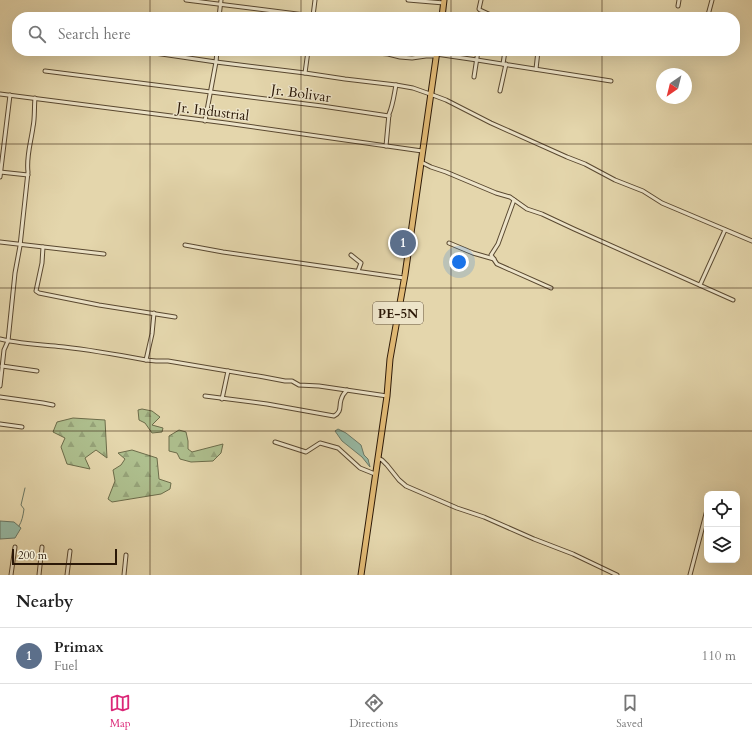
<!DOCTYPE html>
<style>
body{margin:0;font-family:Cardo,serif;background:#f6f6f6;color:#222}
.controls{position:absolute;right:12px;bottom:12px;display:grid;overflow:hidden;border-radius:8px;box-shadow:0 4px 16px #0002}
.controls button{width:36px;height:36px;display:grid;place-items:center;padding:0;border:0;border-bottom:1px solid #e0e0e0;background:#fff;color:#222;font:20px sans-serif}
.compass{position:absolute;left:656px;top:68px;width:36px;height:36px;border-radius:50%;background:#fff;box-shadow:0 4px 16px #0002;rotate:215deg}
.scale{position:absolute;left:12px;bottom:10px;width:105px;box-sizing:border-box;padding-left:4px;border:2px solid #2b1807;border-top:0;font-size:11px;line-height:14px;white-space:nowrap;color:#2b1807;-webkit-text-stroke:3px #ede4c9;paint-order:stroke}
.you{position:absolute;left:459px;top:262px;width:14px;height:14px;margin:-10px;border:3px solid #fff;border-radius:50%;background:#1a73e8;box-shadow:0 0 0 6px #1a73e833}
.badge{display:grid;place-items:center;width:26px;height:26px;border-radius:50%;background:#db2777;color:#fff;font-size:13px;font-weight:700}
.pin{position:absolute;translate:-50% -50%;border:2px solid #fff;box-shadow:0 1px 4px #0006}
.list{margin:0;padding:0;list-style:none}
h2{display:flex;justify-content:space-between;align-items:center;height:52px;margin:0;padding:0 16px;font-size:17px}
h2 small{font-size:13px;font-weight:400;color:#767676}
.list li{display:grid;grid-template-columns:26px 1fr auto;gap:12px;align-items:center;box-sizing:border-box;height:56px;padding:0 16px;border-top:1px solid #e0e0e0}
.list b{display:block;font-size:15px;white-space:nowrap}
.list p{margin:0;font-size:13px;white-space:nowrap;color:#767676}
.list em{font-size:13px;font-style:normal;color:#767676}
.icon{flex:none;width:22px;height:22px;fill:none;stroke:currentColor;stroke-width:2;stroke-linecap:round;stroke-linejoin:round}
.map{position:relative;flex:none;width:752px;height:575px;overflow:hidden}
.search{position:absolute;background:#fff;box-shadow:0 4px 16px #0002;left:12px;right:12px;top:12px;height:44px;display:flex;align-items:center;gap:10px;box-sizing:border-box;padding:0 14px;border-radius:16px;color:#767676;font-size:15px}
.sheet{height:108px;background:#fff}
nav{display:flex;justify-content:space-around;align-items:center;box-sizing:border-box;height:56px;border-top:1px solid #e0e0e0;background:#fff;font-size:11px;color:#767676}
nav a{display:grid;justify-items:center;gap:2px}
nav .on{color:#db2777}
.map>svg:first-child{display:block}
</style>
<div class="map">
<svg width="752" height="575" viewBox="0 0 752 575">
<defs>
<pattern id="forest-firs" width="22" height="20" patternUnits="userSpaceOnUse"><rect width="22" height="20" fill="#aebf8e"/><path d="M5 1l3.5 6h-7zM16 11l3.5 6h-7z" fill="#96a379"/></pattern>
</defs>
<rect width="100%" height="100%" fill="#e4d6ac"/>
<filter id="stains"><feTurbulence type="fractalNoise" baseFrequency=".005" numOctaves="4"/><feColorMatrix values="0 0 0 0 .2 0 0 0 0 .09 0 0 0 0 .02 0 0 0 .5 -.17"/></filter>
<radialGradient id="worn" r=".72"><stop offset=".6" stop-color="#630" stop-opacity="0"/><stop offset="1" stop-color="#630" stop-opacity=".3"/></radialGradient>
<!-- forest -->
<g fill="url(#forest-firs)" stroke="#6c6c4a">
<path d="M142,409l10,2 8,6 -8,8 11,3 -1,4 -10,1 -7,-10 -6,-3 -1,-10z"/>
<path d="M73,418l32,2 2,38 -11,-8 -11,8 5,11 -23,-5 -6,-17 4,-9 -12,-6 4,-10z"/>
<path d="M179,430l7,2 2,9v8l4,3 31,-8 -2,9 -8,8 -22,1 -11,-3 -3,-6 -8,-2v-15z"/>
<path d="M132,450l25,8 2,21 12,4 -1,6 -9,5 -49,8 -4,-3 7,-18 -2,-11 8,-5 4,-6 -7,-6z"/>
</g>
<!-- water -->
<g fill="#97baa5" stroke="#6c7966">
<path d="M338,429l8,4 15,12 3,10 4,4 2,8 -8,-10 -20,-16 -7,-10z"/>
<path d="M0,521l14,1 7,6 -6,10 -15,1z"/>
</g>
<g fill="none" stroke-linecap="round" stroke-linejoin="round">
<!-- stream -->
<path stroke="#6c7966" stroke-width="1" d="M19,526c3,-5 4,-10 5,-17l-3,-4 4,-17"/>
<!-- minor casing -->
<g stroke="#594830" stroke-width="5">
<g id="minor">
<path d="M186,0l135,17"/>
<path d="M408,0l36,3"/>
<path d="M481,0l-2,9 1,1 15,7"/>
<path d="M678,6l1,-6"/>
<path d="M708,15l4,-15"/>
<path d="M313,16l2,-16"/>
<path d="M219,17l2,-17"/>
<path d="M141,51l75,11 89,11 40,6 51,6 17,3 17,6 16,6 45,23 76,34 18,7 30,16 28,11 19,12 90,38"/>
<path d="M356,51l32,3 12,3 12,1 14,-2h10"/>
<path d="M436,54l41,6 134,21"/>
<path d="M503,64l2,-13"/>
<path d="M536,69l2,-18"/>
<path d="M45,71l277,35 67,10"/>
<path d="M305,73l3,-22"/>
<path d="M474,77l4,-26"/>
<path d="M500,91l6,-27"/>
<path d="M0,94l226,29 196,28"/>
<path d="M205,121l11,-59 1,-11"/>
<path d="M386,146l3,-32c4,-9 5,-19 7,-29"/>
<path d="M421,162l10,5 15,5 50,21 14,4 17,12 15,5 32,15 159,71"/>
<path d="M0,172l28,3"/>
<path d="M0,177l10,-82"/>
<path d="M514,200l-16,44 -7,11 6,9 54,24"/>
<path d="M0,242l104,12"/>
<path d="M449,243l24,10 21,6"/>
<path d="M185,245l38,7 181,26"/>
<path d="M43,247l-1,16 -6,28 3,2 60,12 76,12"/>
<path d="M351,255l10,8 -3,8"/>
<path d="M700,285l25,-55"/>
<path d="M154,313l-2,21 -6,26 10,1h12l96,16 21,4h7l7,4 20,1 68,10"/>
<path d="M0,339c21,5 43,6 64,8 27,3 55,8 82,13"/>
<path d="M2,366l35,5"/>
<path d="M0,386l4,-36 4,-9 7,-68 5,-27 8,-74c-2,-15 3,-30 5,-45 2,-9 1,-19 2,-29"/>
<path d="M205,396l62,8 67,12c8,-4 5,-10 7,-16 1,-4 3,-7 6,-10"/>
<path d="M0,397l43,6 10,2"/>
<path d="M222,399l6,-28"/>
<path d="M0,424l22,3"/>
<path d="M275,442l31,10 14,-9 18,5 22,20 15,6"/>
<path d="M378,458l4,2 5,5 12,15 7,6 51,22 27,9 50,22 39,15 44,21"/>
<path d="M11,575l4,-28"/>
<path d="M39,575l3,-28"/>
<path d="M67,575l3,-24"/>
<path d="M124,575l2,-20"/>
<path d="M690,575l17,-65"/>
</g>
</g>
<!-- trunk casing -->
<g stroke="#2b1807" stroke-width="7">
<g id="trunk">
<path d="M442,17l2,-17"/>
<path d="M361,575l26,-179 3,-37 15,-84 32,-224"/>
</g>
</g>
<!-- minor -->
<use href="#minor" stroke="#ede4c9" stroke-width="3"/>
<!-- trunk -->
<use href="#trunk" stroke="#e2bb76" stroke-width="5"/>
</g>
<!-- grid -->
<path fill="none" stroke="#2b1807" stroke-width="1" stroke-opacity="0.55" d="M150,0v17M301,0v17M451,0v17M602,0v17M150,51v524M301,51v524M451,51v524M602,51v524M0,144h752M0,288h752M0,431h752"/>
<g text-anchor="middle" stroke-width="3" stroke-linejoin="round" paint-order="stroke">
<!-- shield labels -->
<rect fill="#ede4c9" stroke="#655541" stroke-width="1" x="373" y="302" width="50" height="22" rx="3"/>
<g font-size="13" font-weight="bold" fill="#2b1807">
<text x="398" y="318">PE-5N</text>
</g>
<!-- street labels -->
<g font-size="14" fill="#2b1807" stroke="#ede4c9">
<text transform="translate(301 93) rotate(8)" y="5">Jr. Bolivar</text>
<text transform="translate(213 111) rotate(7)" y="5">Jr. Industrial</text>
</g>
</g>
<rect width="100%" height="100%" filter="url(#stains)"/>
<rect width="100%" height="100%" fill="url(#worn)"/>
</svg>
<div class="controls">
<button><svg class="icon" aria-label="locate" viewBox="0 0 24 24"><circle cx="12" cy="12" r="6"/><path d="M12 2v4M12 18v4M2 12h4M18 12h4"/></svg></button>
<button><svg class="icon" aria-label="layers" viewBox="0 0 24 24"><path d="M12 4l9 5-9 5-9-5zM3 14l9 5 9-5"/></svg></button>
</div>
<svg class="compass" viewBox="-18 -18 36 36"><path d="M0-13l5 13h-10z" fill="#e53935"/><path d="M0 13l5-13h-10z" fill="#767676"/></svg>
<div class="scale">200 m</div>
<div class="you"></div>
<div class="pin badge" style="left:403px;top:243px;background:#5c6f8a">1</div>
<div class="search"><svg class="icon" aria-label="search" viewBox="0 0 24 24"><circle cx="10" cy="10" r="6"/><path d="M15 15l6 6"/></svg>Search here</div>
</div>
<section class="sheet">
<h2>Nearby<small></small></h2>
<ul class="list">
<li><span class="badge" style="background:#5c6f8a">1</span><div><b>Primax</b><p>Fuel</p></div><em>110 m</em></li>
</ul>
</section>
<nav>
<a class="on"><svg class="icon" aria-label="map" viewBox="0 0 24 24"><path d="M3 6l6-2 6 2 6-2v14l-6 2-6-2-6 2zM9 4v14M15 6v14"/></svg>Map</a>
<a><svg class="icon" aria-label="directions" viewBox="0 0 24 24"><path d="M12 3l9 9-9 9-9-9zM9 14v-3h6M13 9l2 2-2 2"/></svg>Directions</a>
<a><svg class="icon" aria-label="saved" viewBox="0 0 24 24"><path d="M7 4h10v16l-5-4-5 4z"/></svg>Saved</a>
</nav>
